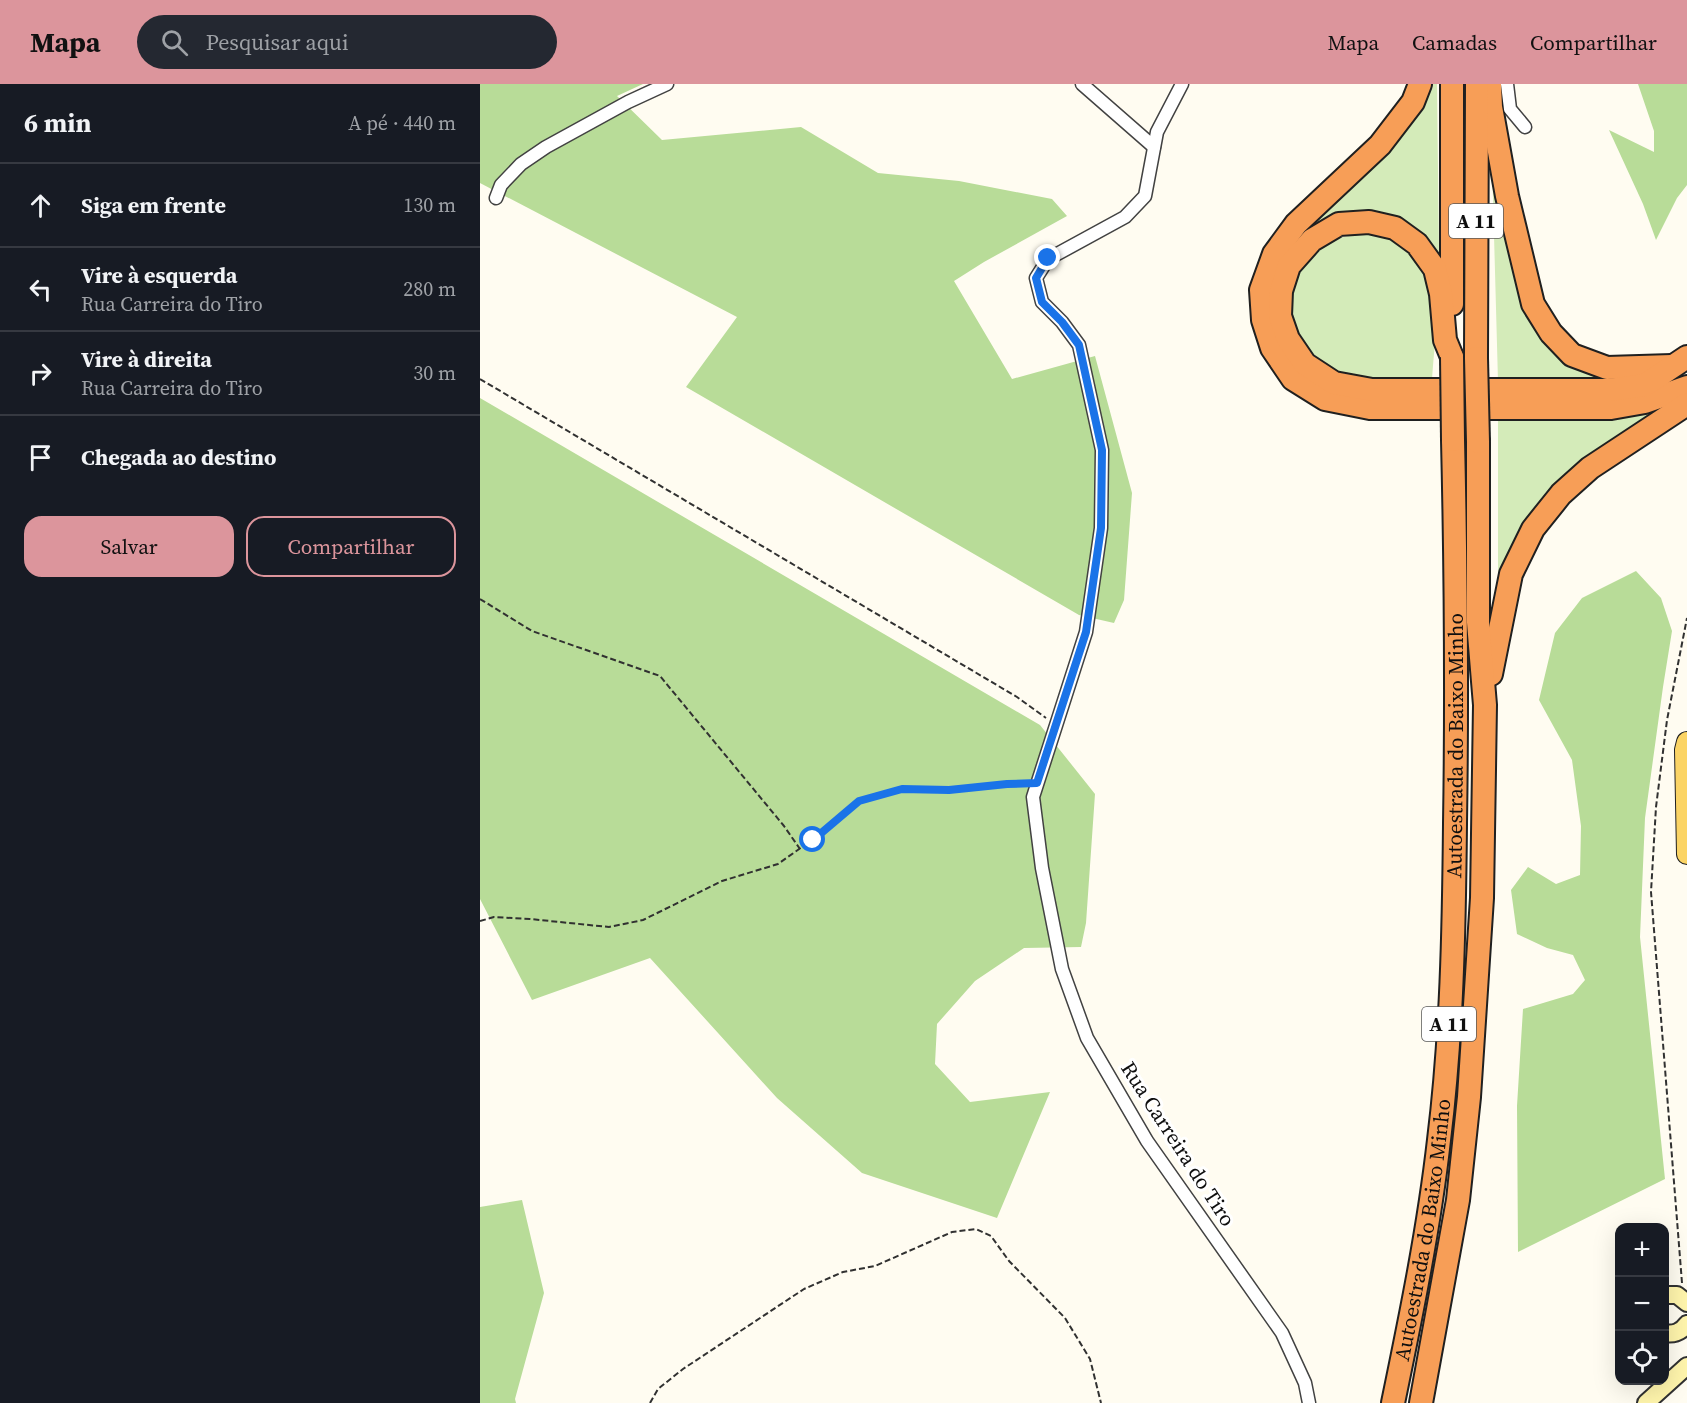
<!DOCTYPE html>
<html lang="pt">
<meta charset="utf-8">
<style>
body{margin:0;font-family:"Source Serif 4",serif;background:#242831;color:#f1f3f6}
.controls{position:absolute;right:18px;bottom:18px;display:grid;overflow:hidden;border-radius:12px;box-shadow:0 6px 24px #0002}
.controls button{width:54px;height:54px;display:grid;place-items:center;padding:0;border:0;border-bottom:2px solid #363941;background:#171b24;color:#f1f3f6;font:30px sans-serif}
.stop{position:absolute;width:18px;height:18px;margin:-14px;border:4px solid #1a73e8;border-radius:50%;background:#fff}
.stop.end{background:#1a73e8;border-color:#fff;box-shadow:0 2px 6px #0008}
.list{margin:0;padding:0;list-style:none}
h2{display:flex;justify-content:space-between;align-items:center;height:78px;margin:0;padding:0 24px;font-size:26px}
h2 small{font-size:20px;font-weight:400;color:#9ea1a6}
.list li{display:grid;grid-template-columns:39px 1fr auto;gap:18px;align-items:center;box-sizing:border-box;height:84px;padding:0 24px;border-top:2px solid #363941}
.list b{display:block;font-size:22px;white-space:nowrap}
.list p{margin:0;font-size:20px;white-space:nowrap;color:#9ea1a6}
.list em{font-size:20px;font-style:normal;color:#9ea1a6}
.actions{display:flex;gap:12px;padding:18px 24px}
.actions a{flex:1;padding:14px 0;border:2px solid #dc959c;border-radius:18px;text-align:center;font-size:21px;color:#dc959c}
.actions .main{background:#dc959c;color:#111}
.icon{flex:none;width:33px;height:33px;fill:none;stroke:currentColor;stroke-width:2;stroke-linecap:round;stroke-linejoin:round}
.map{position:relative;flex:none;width:1207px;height:1319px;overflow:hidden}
header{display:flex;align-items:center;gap:36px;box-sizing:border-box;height:84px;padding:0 30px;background:#dc959c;color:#111}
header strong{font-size:28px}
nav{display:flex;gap:33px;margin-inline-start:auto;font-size:21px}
.search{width:420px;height:54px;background:#242831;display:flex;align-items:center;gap:15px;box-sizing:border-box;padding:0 21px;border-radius:33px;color:#9ea1a6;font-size:22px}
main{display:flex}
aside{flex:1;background:#171b24}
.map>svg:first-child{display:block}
</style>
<header>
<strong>Mapa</strong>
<div class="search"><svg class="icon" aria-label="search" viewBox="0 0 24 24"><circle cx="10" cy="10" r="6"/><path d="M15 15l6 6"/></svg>Pesquisar aqui</div>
<nav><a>Mapa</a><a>Camadas</a><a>Compartilhar</a></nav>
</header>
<main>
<aside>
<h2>6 min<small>A pé · 440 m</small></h2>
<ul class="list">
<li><svg class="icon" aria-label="ahead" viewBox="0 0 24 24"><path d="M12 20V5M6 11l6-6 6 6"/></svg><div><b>Siga em frente</b></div><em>130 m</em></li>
<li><svg class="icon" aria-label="left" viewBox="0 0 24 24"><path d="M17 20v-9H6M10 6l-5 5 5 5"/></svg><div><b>Vire à esquerda</b><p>Rua Carreira do Tiro</p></div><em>280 m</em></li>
<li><svg class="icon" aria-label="right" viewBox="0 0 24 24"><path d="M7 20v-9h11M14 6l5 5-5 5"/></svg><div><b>Vire à direita</b><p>Rua Carreira do Tiro</p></div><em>30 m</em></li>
<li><svg class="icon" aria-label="arrive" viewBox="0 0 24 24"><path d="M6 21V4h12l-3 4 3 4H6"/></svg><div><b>Chegada ao destino</b></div></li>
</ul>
<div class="actions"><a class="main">Salvar</a><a>Compartilhar</a></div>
</aside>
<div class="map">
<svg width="1207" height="1319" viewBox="0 0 1207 1319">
<rect width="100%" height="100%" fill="#fffcf1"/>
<!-- green -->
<g fill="#d4ebb9">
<path d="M952,0h5l2,171 -10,-13 -28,-20 -102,15c34,-36 76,-65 106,-105 11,-15 19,-31 27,-48z"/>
<path d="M1012,78l26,128 8,26 15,24 15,16 18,12 28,10 -9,2 -95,1z"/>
<path d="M881,149c7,1 16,1 22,3 28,10 48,37 52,66 3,21 -2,57 -3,79 -28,-1 -76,1 -100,-12 -37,-19 -53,-68 -29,-103 3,-5 6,-11 11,-14 14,-12 29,-15 47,-19z"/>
<path d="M1186,321l-76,51 -90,121 -2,-4v-156z"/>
</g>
<!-- forest -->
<g fill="#b8dc98">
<path d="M0,0h163l-26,12 45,44 139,-13 77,46 81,8 93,18 15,17 -83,46 -30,19 58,98 83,-23 37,137 -8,107 -10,23 -35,-8 -393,-228 51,-70 -257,-134z"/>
<path d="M1158,0h49v101l-10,13 -21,42 -13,-36 -34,-74 45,22v-21z"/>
<path d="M0,314l560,327 55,69 -9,129 -5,24 -57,1 -49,33 -38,43 -2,40 35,38 80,-10 -53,126 -135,-45 -85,-75 -127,-140 -118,42 -52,-101z"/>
<path d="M1156,487l25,27 11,33 -9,56 -18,131 -5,119 25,242 -147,73 -1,-146 6,-97 50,-15 12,-14 -12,-25 -26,-7 -30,-14 -6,-44 17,-23 28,17 24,-9 1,-49 -9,-66 -33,-60 16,-67 27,-35z"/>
<path d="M42,1116l22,93 -29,106 1,4h-36v-196z"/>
</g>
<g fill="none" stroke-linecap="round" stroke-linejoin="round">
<!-- street casing -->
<g stroke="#424242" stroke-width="15">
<g id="street">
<path d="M602,0l72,63"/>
<path d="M702,0l-25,48 -12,64 -20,21 -77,42 -12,19 6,24 20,20 17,23 23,105 -1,78 -15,104 -53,165 9,71 20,101 25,69 60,103 135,192 23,50 4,20"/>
<path d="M1027,0l3,25 15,18"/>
<path d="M16,114l5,-13 20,-21 25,-17 82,-45 39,-18"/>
</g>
</g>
<!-- secondary casing -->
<g stroke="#313131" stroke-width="20">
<g id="secondary">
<path d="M1184,1211h13l10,8"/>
<path d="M1184,1249c10,2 17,-1 23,-9"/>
<path d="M1166,1319l41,-37"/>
</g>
</g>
<!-- primary casing -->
<g stroke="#202020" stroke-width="22">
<path id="primary" d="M1207,658l-2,8 2,104"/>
</g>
<!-- highway casing -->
<g stroke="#202020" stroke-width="26">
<g id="highway">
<path d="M940,0l-7,18 -33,43 -84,79 -22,30 -13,36 2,30 9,28 21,31 32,20 45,9h241l34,-6 42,-15"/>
<path d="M1010,0l1,23 16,89 26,108 18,29 21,22 35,13 65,-2"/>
<path d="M972,220v-220"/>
<path d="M972,273l-7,-17 -4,-46 -6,-25 -18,-25 -22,-16 -26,-6 -30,2 -27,16 -23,26 -8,25 -1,25 8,23 17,25 29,19 38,7h238l35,-5 42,-28"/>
<path d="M996,274l1,-274"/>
<path d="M1011,590l20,-100 22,-45 28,-35 29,-26 97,-64"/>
<path id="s1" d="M913,1319c18,-87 36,-175 46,-263 13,-105 15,-211 16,-316 2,-128 1,-256 -2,-384"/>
<path d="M941,1319l37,-203 11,-103 13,-199 3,-193 -7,-83v-180"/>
</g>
</g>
<!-- path -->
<g stroke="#313131" stroke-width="2" stroke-dasharray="6 3" stroke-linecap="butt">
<path d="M0,295l537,318 29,21"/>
<path d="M0,515l52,32 128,45 124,150 16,23"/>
<path d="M0,837l14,-4 36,2 79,8 34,-7 79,-39 56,-17 55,-39 26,-24 43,-12 47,1 76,-6"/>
<path d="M1202,1199l-31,-391 5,-85 11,-87 20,-102"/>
<path d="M170,1319l8,-14 25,-20 121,-80 39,-17 32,-6 77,-34 24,-3 15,7 18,25 56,57 25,41 11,44"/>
</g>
<!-- street -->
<use href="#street" stroke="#fff" stroke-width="12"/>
<!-- secondary -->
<use href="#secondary" stroke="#fff5ac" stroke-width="16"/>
<!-- primary -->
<use href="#primary" stroke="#fbd465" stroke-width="20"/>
<!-- highway -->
<use href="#highway" stroke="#f79e57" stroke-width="22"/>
<!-- highway-bridge casing -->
<g stroke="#202020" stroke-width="26" stroke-linecap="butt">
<g id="highway-bridge">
<path d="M972,273l1,83"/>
<path d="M996,274l2,84"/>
</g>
</g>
<!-- highway-bridge -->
<use href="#highway-bridge" stroke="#f79e57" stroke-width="22"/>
</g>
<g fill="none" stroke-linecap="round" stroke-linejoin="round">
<!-- route -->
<path stroke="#1a73e8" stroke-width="8" d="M333,756l46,-39 43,-12 47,1 58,-6 30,-1 49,-151 15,-104 1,-78 -23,-105 -17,-23 -20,-20 -6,-24 12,-20"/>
</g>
<g text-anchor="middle" stroke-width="6" stroke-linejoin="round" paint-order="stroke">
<!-- shield labels -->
<g fill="#fff" stroke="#575757" stroke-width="1.5">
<rect x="969" y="120" width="54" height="34" rx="4.5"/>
<rect x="942" y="923" width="54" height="34" rx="4.5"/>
</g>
<g font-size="20" font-weight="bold" fill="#0f0f0f">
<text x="996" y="144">A 11</text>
<text x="969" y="947">A 11</text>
</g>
<!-- street labels -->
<g font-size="21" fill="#0f0f0f" stroke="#fff">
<text dy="7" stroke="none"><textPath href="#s1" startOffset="662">Autoestrada do Baixo Minho</textPath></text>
<text transform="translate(698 1060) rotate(57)" y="7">Rua Carreira do Tiro</text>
<text dy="7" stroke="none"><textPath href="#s1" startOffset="176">Autoestrada do Baixo Minho</textPath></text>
</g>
</g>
</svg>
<div class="controls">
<button>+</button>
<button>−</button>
<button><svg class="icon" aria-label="locate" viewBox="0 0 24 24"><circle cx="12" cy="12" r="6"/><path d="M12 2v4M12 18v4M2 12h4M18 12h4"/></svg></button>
</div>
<div class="stop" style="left:333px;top:756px"></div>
<div class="stop end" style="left:568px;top:174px"></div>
</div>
</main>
